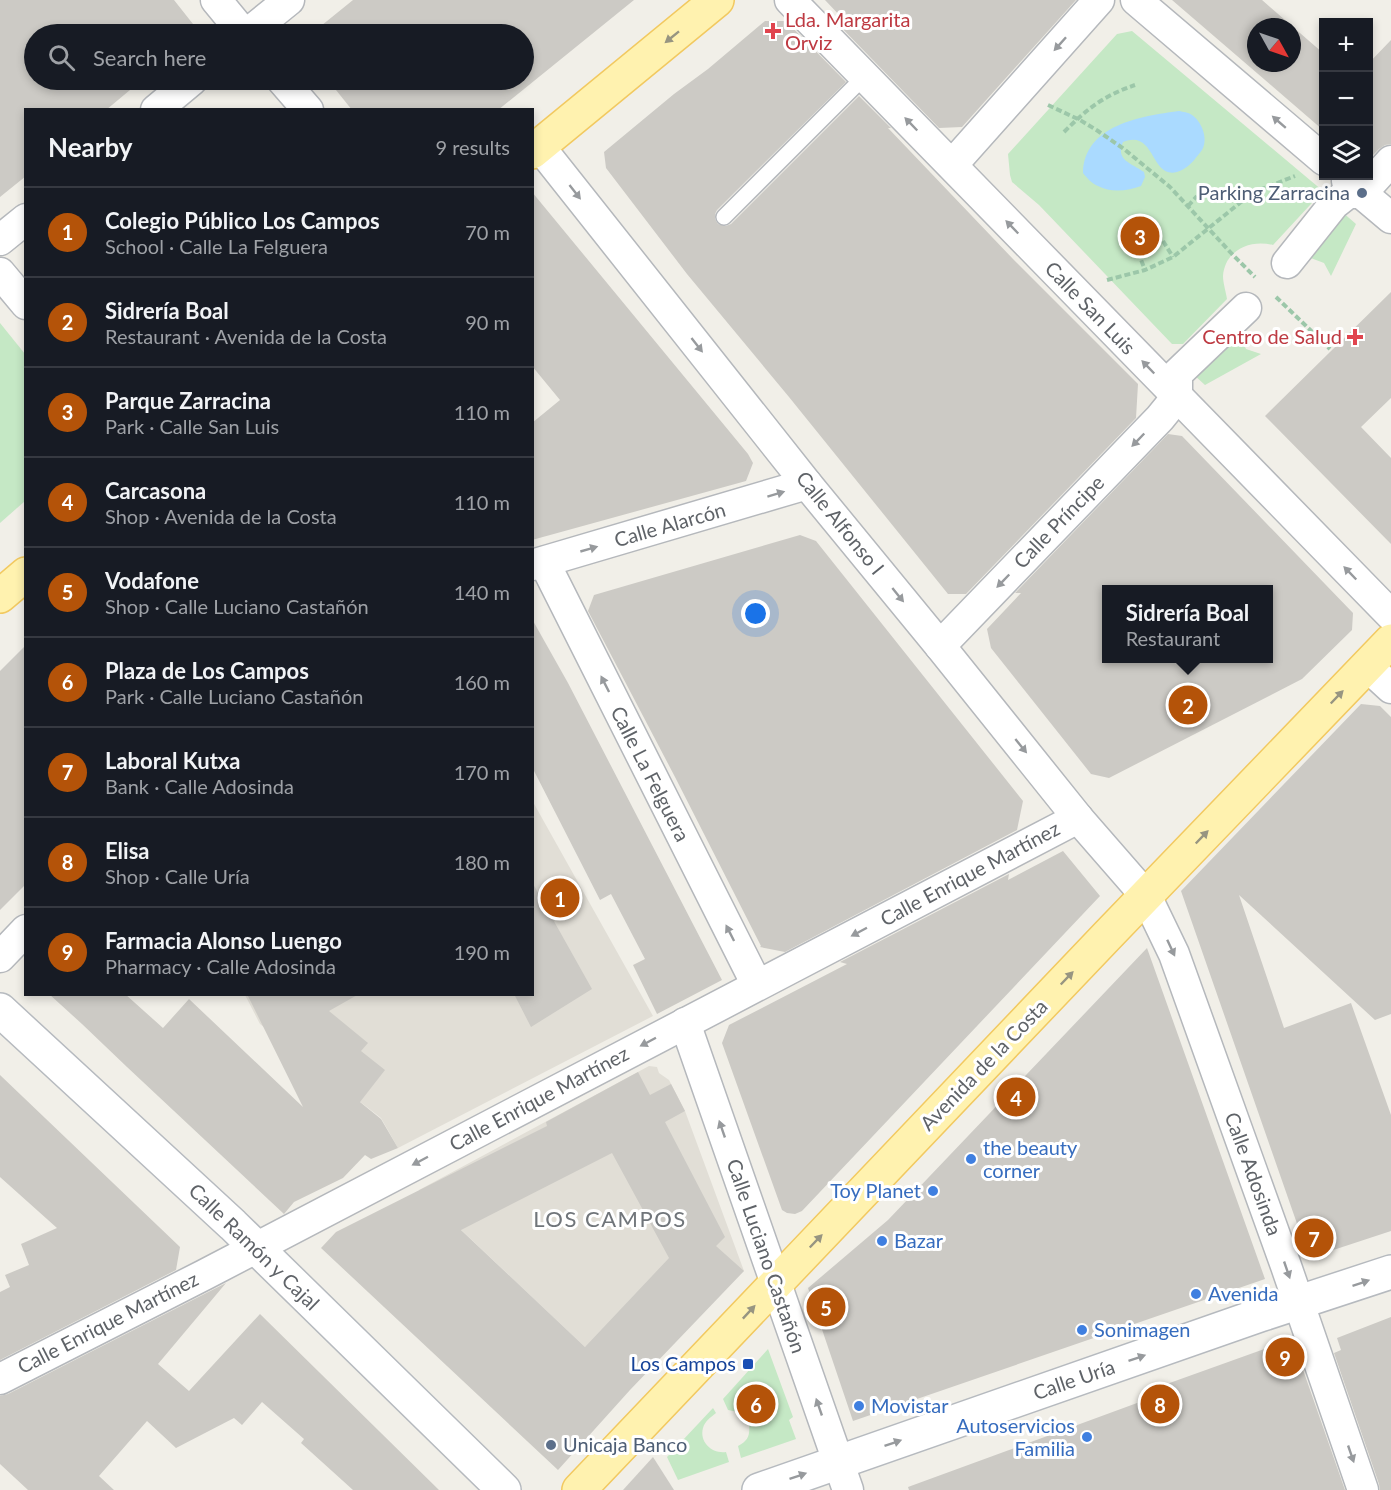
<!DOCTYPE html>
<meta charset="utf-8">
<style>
body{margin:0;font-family:Lato,sans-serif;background:#20242c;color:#f1f3f6}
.controls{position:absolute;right:18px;top:18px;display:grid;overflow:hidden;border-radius:0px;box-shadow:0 3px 9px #0003}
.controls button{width:54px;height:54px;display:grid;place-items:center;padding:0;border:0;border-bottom:2px solid #363941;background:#171b24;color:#f1f3f6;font:30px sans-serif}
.compass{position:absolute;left:1247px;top:18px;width:54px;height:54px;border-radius:50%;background:#171b24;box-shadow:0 3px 9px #0003;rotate:130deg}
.you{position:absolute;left:756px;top:614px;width:21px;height:21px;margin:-15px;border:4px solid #fff;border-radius:50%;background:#1a73e8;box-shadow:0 0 0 9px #1a73e833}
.badge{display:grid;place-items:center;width:39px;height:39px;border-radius:50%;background:#b45309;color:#fff;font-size:20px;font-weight:700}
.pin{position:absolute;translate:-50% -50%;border:3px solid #fff;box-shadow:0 2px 6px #0006}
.popup{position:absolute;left:1102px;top:585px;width:171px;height:78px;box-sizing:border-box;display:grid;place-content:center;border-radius:0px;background:#171b24;filter:drop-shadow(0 2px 4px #0005);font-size:20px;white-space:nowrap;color:#9ea1a6}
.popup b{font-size:22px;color:#f1f3f6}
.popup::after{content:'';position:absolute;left:50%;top:100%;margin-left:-12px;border:12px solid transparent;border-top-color:#171b24}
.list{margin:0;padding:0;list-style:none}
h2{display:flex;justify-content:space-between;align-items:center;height:78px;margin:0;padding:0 24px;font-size:26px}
h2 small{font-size:20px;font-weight:400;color:#9ea1a6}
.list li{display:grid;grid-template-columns:39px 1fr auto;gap:18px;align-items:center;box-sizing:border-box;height:90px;padding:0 24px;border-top:2px solid #363941}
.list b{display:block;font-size:22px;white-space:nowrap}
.list p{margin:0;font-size:20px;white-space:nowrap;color:#9ea1a6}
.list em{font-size:20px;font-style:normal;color:#9ea1a6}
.icon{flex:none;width:33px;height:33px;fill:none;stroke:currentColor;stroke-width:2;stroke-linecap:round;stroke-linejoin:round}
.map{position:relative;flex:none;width:1391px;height:1490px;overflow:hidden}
.search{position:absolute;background:#171b24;box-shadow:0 3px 9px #0003;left:24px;top:24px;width:510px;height:66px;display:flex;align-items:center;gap:15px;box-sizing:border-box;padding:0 21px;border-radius:33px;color:#9ea1a6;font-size:22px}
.panel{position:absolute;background:#171b24;box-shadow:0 3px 9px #0003;left:24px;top:108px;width:510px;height:888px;border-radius:0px}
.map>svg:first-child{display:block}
</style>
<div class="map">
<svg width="1391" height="1490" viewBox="0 0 1391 1490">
<rect width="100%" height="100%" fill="#f1efe8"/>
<!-- education -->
<g fill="#e1ded6">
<path d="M533,802l120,214 -255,132 -17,-30 -121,-94 -15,-29 287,-1z"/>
<path d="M649,1066l8,1 2,6 10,7 16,31 59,160 -159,76 -166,-157z"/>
</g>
<!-- green -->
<g fill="#c5e8c5">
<path d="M1132,31l191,160 -50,54c-23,-6 -48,5 -50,31 0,7 3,16 4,23l-44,45h-11l-133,-139 -27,-23 -2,-7 -2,-21 109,-120z"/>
<path d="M1341,211l15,13 -25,52 -7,-13 -16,-6z"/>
<path d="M1245,319l-5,17 6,13 15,5 -56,31 -11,-10z"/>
<path d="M0,323l25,31v147l-25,22z"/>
<path d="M768,1349l25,68 -4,3 7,19 -55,19 -3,-12c11,-6 12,-11 11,-23l-11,-11 -10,-2 -5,-11z"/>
<path d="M713,1408l3,5c-6,5 -11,8 -13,15 -4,15 10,26 23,24l3,10 -51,18 -11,-23z"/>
</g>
<!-- water -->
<path fill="#aadaff" d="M1179,111c4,1 9,1 13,4 9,6 16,22 11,33 -1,3 -6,8 -8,11 -5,6 -11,11 -18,13 -27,7 -21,-43 -54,-30 -8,18 8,21 21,30l1,5 -4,9c-13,5 -30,7 -43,0 -6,-2 -11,-8 -15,-13 1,-48 58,-57 96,-62z"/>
<!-- building -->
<g fill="#cccac5" fill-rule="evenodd">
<path d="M0,0h174l19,24 -2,10h-157v46h108l-36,30h-80v66l-26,21z"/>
<path d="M353,0h281l-136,110h-146l-24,-30h196v-46h-213z"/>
<path d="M825,0h251l-114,127 -23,1 -106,-109h10z"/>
<path d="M1172,0h90l61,53v77zM1256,27h36v36h-36z"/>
<path d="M765,21h21l60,61 -129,128 -2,4v5l3,5 8,2 5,-2 128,-128 32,32h-3l125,131 125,125 -2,34 -170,176h-18l-159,-197 -102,-123 -81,-106 -2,-16 70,-58 34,-25z"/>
<path d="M1391,40v104l-6,1 -6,4 -11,11v-96z"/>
<path d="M532,192l216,262 5,9 -7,18 -214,59v-117l28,-23 -28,-34z"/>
<path d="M1391,292v106l-30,29 30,31v86l-126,-128z"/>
<path d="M1168,434l14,2 171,177 -1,17 -50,49 -193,99 -18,-4 -100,-126 -4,-19 34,-36h-6zM1107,590h162v68h-162z"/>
<path d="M800,535l16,6 207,260 -6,29 -232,122 -25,-5 1,-1 -86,-169 -87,-166 6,-16z"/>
<path d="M532,619l36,64 154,297 -65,34 -24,-49 12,-6 -34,-65 -11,6 -68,-133z"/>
<path d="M26,645v239l-26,26v-239z"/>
<path d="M1361,704l19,2 11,11v297l-16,6 -136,-125 45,133 67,-25 40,112v116l-82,27 -128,-367z"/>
<path d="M1063,851l37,45 -298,315 -7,3 -8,-1 -5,-3 -60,-167 7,-18 118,-61 -7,-2 169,-88 -1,6z"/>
<path d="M532,882l60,107 -61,38 -17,-33h18z"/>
<path d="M1147,948l118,331 -412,142 -45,-133 80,-68z"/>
<path d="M49,994h76l38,34 26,-29 114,108 -56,-113h112l-30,17 39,32 -7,8 24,19 -25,32 21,17 17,29 -27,11 -6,-4 -22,23 -49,24 -10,12 -157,-147 -45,-43z"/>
<path d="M638,1072l12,23 21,-11 14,27 -20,11 60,115 -9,9 28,25 -114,119 -72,80 -237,-222 15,-16 211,-106 -1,-4zM612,1153l57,105 -84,89 -124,-117z"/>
<path d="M0,1075l180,172 -4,23 -176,90v-68l10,-5 -5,-12 24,-10 -8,-21 36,-16 -57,-51z"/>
<path d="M226,1283l-68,81 31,27 71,-77 179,176h-86l-52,-47 3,-4 -42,-37 -20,23 -8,-7 -58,30 -29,-27 -48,55 15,14h-86l-28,-26v-68l8,-2z"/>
<path d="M1391,1317v173h-11l-1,-6 -45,-131 7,-3 -4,-12z"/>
<path d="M1287,1341l9,25 5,-2 44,126h-436l-1,-3 259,-95 -3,-7z"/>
<path d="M653,1457l21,33h-51z"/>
</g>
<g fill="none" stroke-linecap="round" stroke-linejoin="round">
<!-- lane casing -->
<g stroke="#b5b8bc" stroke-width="18">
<path id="lane" d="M724,217l140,-140"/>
</g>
<!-- street casing -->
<g stroke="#b5b8bc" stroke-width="33">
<g id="street">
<path d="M216,0l28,34"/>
<path d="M790,0l601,615"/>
<path d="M1136,0l188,160"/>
<path d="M247,34l42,-34"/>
<path d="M282,80l26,30"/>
<path d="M156,110l36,-30"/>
<path d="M539,146l268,338 133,162 138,172 68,78 28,58 112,312 77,224"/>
<path d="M952,165l147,-165"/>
<path d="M1347,181l44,37"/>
<path d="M0,240l26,-21"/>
<path d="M1287,263l47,-59 14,-11h14l29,-32"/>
<path d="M0,273l26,31"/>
<path d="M544,562l213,423"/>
<path d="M532,565l275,-81"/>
<path d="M940,646l220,-228 17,-21v-23l69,-66"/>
<path d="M1367,666l24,22"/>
<path d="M0,957l26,-27"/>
<path d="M685,1023l163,467"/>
<path d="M0,1379l204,-104 874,-457"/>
</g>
</g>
<!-- secondary casing -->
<g stroke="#b6babf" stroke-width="36">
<g id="secondary">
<path d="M0,1010l233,215 271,265"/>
<path d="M759,1490l501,-175 131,-43"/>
</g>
</g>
<!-- primary casing -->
<g stroke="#f2c960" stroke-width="36">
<g id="primary">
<path d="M532,152l185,-152"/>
<path d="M0,596l26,-22"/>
<path d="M579,1490l527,-553 285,-296"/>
</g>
</g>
<!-- path -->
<g stroke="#9cc7a9" stroke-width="4" stroke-dasharray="6 3" stroke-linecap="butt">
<path d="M1048,105l32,15 18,11 26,18 46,38 62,67 23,23"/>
<path d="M1064,132c24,-24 39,-36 71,-47"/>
<path d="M1188,206l9,-10"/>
<path d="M1163,241l10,16"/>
<path d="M1138,252l7,18"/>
<path d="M1107,280l38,-10 28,-13 68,-55 21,-13 33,-13"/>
<path d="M1276,297l54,52"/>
</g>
<!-- lane -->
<use href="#lane" stroke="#fff" stroke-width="15"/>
<!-- street -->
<use href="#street" stroke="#fff" stroke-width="30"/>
<!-- secondary -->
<use href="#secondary" stroke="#fff" stroke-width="33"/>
<!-- primary -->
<use href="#primary" stroke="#fff2af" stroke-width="33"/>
</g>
<!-- one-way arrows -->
<defs><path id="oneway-solid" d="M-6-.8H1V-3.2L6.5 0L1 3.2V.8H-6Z" transform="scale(1.5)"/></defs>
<g fill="#979581">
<use href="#oneway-solid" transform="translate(672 37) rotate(141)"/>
<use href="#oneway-solid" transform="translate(1337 697) rotate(-46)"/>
<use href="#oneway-solid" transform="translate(1202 837) rotate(-46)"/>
<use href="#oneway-solid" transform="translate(1067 978) rotate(-46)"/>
<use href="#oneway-solid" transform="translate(816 1241) rotate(-46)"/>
<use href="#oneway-solid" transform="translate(749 1312) rotate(-47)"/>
</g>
<g fill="#979a9d">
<use href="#oneway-solid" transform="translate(1060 44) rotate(132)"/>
<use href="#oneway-solid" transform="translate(1279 122) rotate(-139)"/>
<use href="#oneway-solid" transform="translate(911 124) rotate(-134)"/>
<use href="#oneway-solid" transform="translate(575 192) rotate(52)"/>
<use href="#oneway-solid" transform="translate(1012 227) rotate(-134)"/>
<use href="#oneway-solid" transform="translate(697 345) rotate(52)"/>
<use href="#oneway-solid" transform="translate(1148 367) rotate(-134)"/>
<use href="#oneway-solid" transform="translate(1138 440) rotate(134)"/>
<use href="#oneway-solid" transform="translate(776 494) rotate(-17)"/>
<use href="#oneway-solid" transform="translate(589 549) rotate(-16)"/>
<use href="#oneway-solid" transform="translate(1350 573) rotate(-134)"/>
<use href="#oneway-solid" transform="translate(1003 581) rotate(134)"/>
<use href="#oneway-solid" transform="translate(898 595) rotate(51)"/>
<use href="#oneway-solid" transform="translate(605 684) rotate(-117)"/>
<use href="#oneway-solid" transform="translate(1021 746) rotate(51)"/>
<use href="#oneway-solid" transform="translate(859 932) rotate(152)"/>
<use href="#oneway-solid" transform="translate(730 933) rotate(-117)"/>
<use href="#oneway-solid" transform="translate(1171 948) rotate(65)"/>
<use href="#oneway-solid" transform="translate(648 1042) rotate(152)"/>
<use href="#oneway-solid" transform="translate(722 1129) rotate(-109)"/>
<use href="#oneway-solid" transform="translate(420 1161) rotate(152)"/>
<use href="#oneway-solid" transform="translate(1287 1270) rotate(71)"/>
<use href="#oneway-solid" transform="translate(1361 1283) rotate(-19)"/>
<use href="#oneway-solid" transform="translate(1137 1358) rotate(-19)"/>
<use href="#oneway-solid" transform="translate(819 1407) rotate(-109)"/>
<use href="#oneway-solid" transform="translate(893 1443) rotate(-19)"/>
<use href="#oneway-solid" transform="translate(1351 1454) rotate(71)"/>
<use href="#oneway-solid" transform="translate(798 1476) rotate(-19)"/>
</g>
<!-- markers -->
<g fill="#e0444e" stroke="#fff" stroke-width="2">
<path d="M770 22h6v6h6v6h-6v6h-6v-6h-6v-6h6z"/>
<path d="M1352 328h6v6h6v6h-6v6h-6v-6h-6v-6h6z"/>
</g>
<g fill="#5c6f8a" stroke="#fff" stroke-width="2">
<circle cx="1362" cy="193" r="6"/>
<circle cx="551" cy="1445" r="6"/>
</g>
<g fill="#3f7fe0" stroke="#fff" stroke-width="2">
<circle cx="971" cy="1159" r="6"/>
<circle cx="933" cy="1191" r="6"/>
<circle cx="882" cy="1241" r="6"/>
<circle cx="1196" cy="1294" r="6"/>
<circle cx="1082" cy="1330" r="6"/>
<circle cx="859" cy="1406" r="6"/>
<circle cx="1087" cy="1437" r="6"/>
</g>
<rect fill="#1a4fb4" stroke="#fff" stroke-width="2" x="742" y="1358" width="12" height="12" rx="3"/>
<g text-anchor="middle" stroke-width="6" stroke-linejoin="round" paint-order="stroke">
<!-- health labels -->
<g font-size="20" fill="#be3a42" stroke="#fff" text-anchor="start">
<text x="785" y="27">Lda. Margarita<tspan x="785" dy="23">Orviz</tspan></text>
<text x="1342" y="344" text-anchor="end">Centro de Salud</text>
</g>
<!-- service labels -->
<g font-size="20" fill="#4e5e75" stroke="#fff" text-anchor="end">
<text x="1350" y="200">Parking Zarracina</text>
<text x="563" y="1452" text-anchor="start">Unicaja Banco</text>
</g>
<!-- street labels -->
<g font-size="20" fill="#5f6368" stroke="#fff">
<text transform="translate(1090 308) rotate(46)" y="7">Calle San Luis</text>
<text transform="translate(1059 522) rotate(-46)" y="7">Calle Príncipe</text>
<text transform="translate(840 523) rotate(51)" y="7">Calle Alfonso I</text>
<text transform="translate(670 525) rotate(-16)" y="7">Calle Alarcón</text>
<text transform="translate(650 774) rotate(63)" y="7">Calle La Felguera</text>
<text transform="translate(970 874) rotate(-28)" y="7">Calle Enrique Martínez</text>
<text transform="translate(984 1065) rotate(-46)" y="7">Avenida de la Costa</text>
<text transform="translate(539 1099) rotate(-28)" y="7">Calle Enrique Martínez</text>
<text transform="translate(1253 1174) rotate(70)" y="7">Calle Adosinda</text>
<text transform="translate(254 1247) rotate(44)" y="7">Calle Ramón y Cajal</text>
<text transform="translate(766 1256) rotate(71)" y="7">Calle Luciano Castañón</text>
<text transform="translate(108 1323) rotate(-27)" y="7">Calle Enrique Martínez</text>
<text transform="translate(1074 1380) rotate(-19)" y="7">Calle Uría</text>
</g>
<!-- shop labels -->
<g font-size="20" fill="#366cbe" stroke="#fff" text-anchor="start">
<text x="983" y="1155">the beauty<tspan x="983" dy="23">corner</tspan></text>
<text x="921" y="1198" text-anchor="end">Toy Planet</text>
<text x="894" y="1248">Bazar</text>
<text x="1208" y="1301">Avenida</text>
<text x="1094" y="1337">Sonimagen</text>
<text x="871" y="1413">Movistar</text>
<text x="1075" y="1433" text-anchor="end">Autoservicios<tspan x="1075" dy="23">Familia</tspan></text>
</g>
<!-- transit labels -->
<g font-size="20" fill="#164399" stroke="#fff" text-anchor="end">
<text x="736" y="1371">Los Campos</text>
</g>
<!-- quarter labels -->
<g font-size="22" letter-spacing="1.5" fill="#70757a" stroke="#fff">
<text x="610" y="1227">LOS CAMPOS</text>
</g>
</g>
</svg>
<div class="controls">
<button>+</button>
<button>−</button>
<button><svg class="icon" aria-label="layers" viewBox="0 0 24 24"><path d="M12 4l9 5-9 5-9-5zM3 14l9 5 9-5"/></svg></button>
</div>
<svg class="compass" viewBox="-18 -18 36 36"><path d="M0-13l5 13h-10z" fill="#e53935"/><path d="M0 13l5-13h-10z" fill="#9ea1a6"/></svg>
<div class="you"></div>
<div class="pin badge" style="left:560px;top:898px">1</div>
<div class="pin badge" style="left:1188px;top:705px">2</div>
<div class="popup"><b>Sidrería Boal</b>Restaurant</div>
<div class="pin badge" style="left:1140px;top:236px">3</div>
<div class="pin badge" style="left:1016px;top:1097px">4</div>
<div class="pin badge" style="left:826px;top:1307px">5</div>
<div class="pin badge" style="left:756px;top:1404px">6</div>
<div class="pin badge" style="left:1314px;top:1238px">7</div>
<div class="pin badge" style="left:1160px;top:1404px">8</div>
<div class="pin badge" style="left:1285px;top:1357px">9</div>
<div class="search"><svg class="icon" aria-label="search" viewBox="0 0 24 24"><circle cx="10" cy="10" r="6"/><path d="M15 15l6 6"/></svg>Search here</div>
<section class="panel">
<h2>Nearby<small>9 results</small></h2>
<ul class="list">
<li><span class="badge">1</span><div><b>Colegio Público Los Campos</b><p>School · Calle La Felguera</p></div><em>70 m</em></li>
<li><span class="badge">2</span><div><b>Sidrería Boal</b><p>Restaurant · Avenida de la Costa</p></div><em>90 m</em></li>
<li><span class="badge">3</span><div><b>Parque Zarracina</b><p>Park · Calle San Luis</p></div><em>110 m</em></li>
<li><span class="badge">4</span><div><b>Carcasona</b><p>Shop · Avenida de la Costa</p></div><em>110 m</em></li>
<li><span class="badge">5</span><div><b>Vodafone</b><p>Shop · Calle Luciano Castañón</p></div><em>140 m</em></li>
<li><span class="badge">6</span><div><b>Plaza de Los Campos</b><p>Park · Calle Luciano Castañón</p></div><em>160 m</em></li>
<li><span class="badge">7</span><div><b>Laboral Kutxa</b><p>Bank · Calle Adosinda</p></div><em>170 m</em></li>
<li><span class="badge">8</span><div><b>Elisa</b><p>Shop · Calle Uría</p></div><em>180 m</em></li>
<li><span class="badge">9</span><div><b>Farmacia Alonso Luengo</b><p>Pharmacy · Calle Adosinda</p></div><em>190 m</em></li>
</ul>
</section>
</div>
